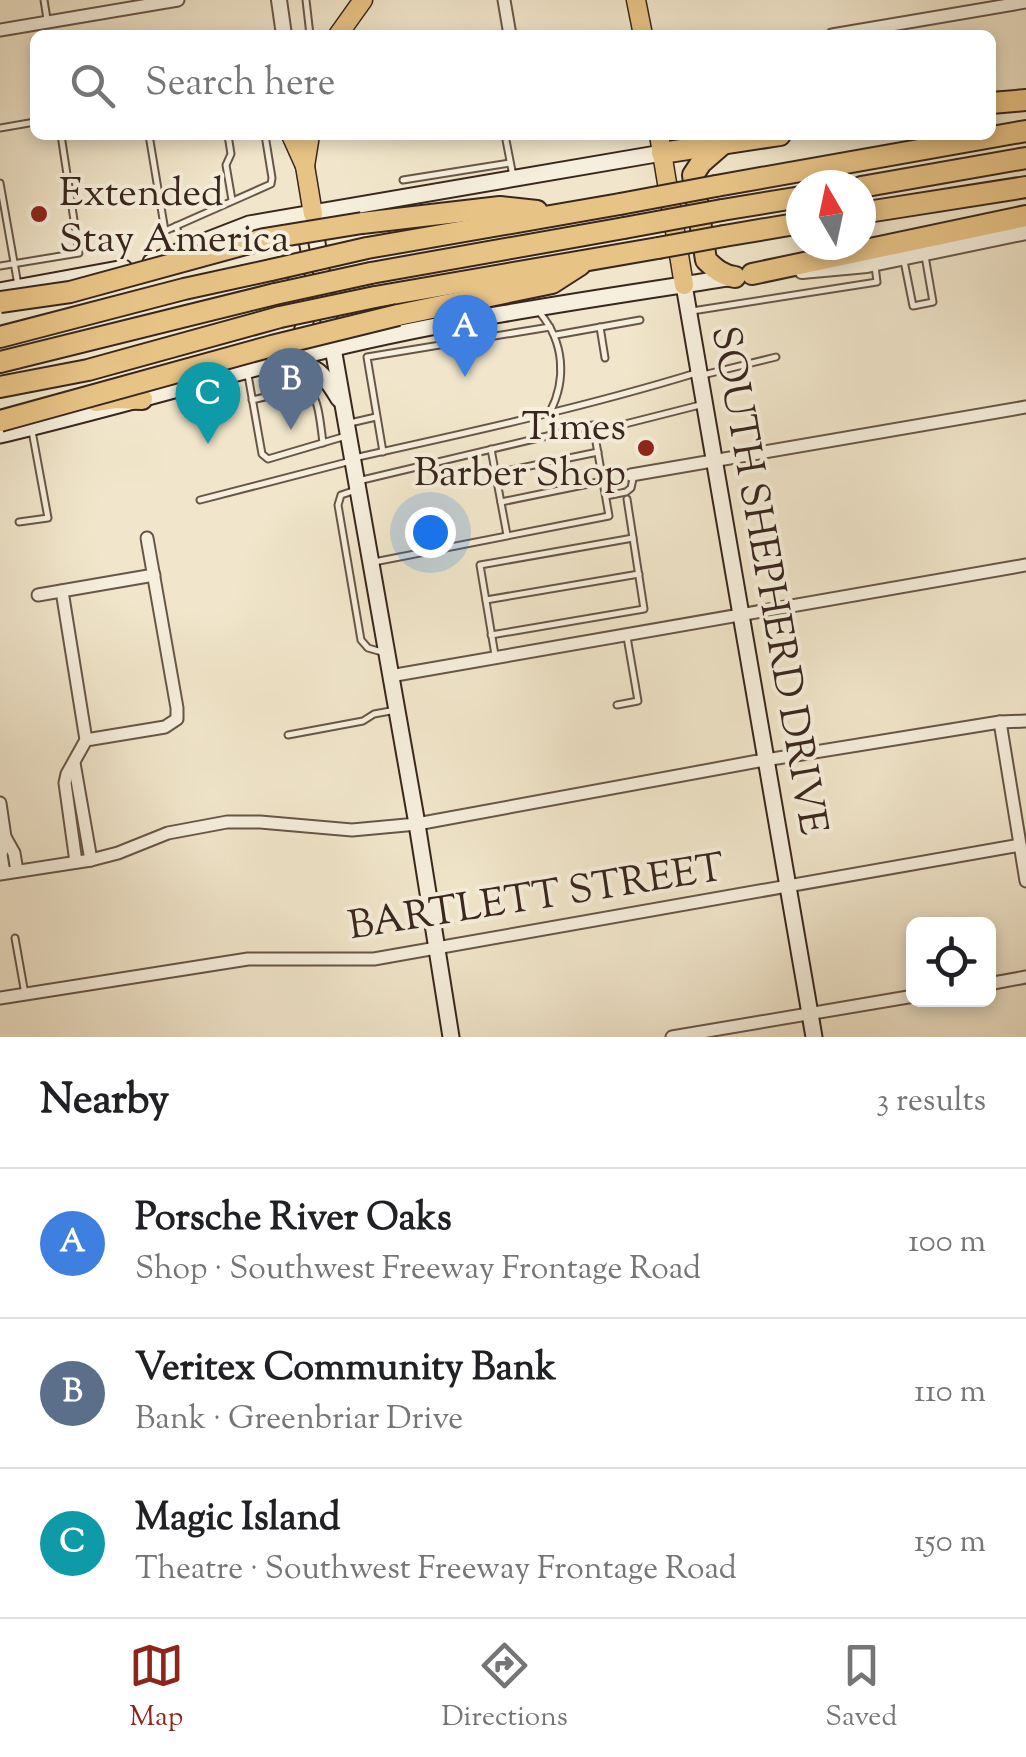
<!DOCTYPE html>
<meta charset="utf-8">
<style>
body{margin:0;font-family:"Sorts Mill Goudy",serif;background:#f2f2f2;color:#202124}
.controls{position:absolute;right:30px;bottom:30px;display:grid;overflow:hidden;border-radius:15px;box-shadow:0 5px 15px #0003}
.controls button{width:90px;height:90px;display:grid;place-items:center;padding:0;border:0;border-bottom:2px solid #e0e0e0;background:#fff;color:#202124;font:50px sans-serif}
.compass{position:absolute;left:786px;top:170px;width:90px;height:90px;border-radius:50%;background:#fff;box-shadow:0 5px 15px #0003;rotate:351deg}
.you{position:absolute;left:430px;top:532px;width:35px;height:35px;margin:-25px;border:8px solid #fff;border-radius:50%;background:#1a73e8;box-shadow:0 0 0 15px #1a73e833}
.badge{display:grid;place-items:center;width:65px;height:65px;border-radius:50%;background:#8f2418;color:#fff;font-size:32px;font-weight:700}
.pin{position:absolute;translate:-50% -82px;filter:drop-shadow(0 2px 5px #0008)}
.pin::after{content:'';position:absolute;top:52px;width:35px;height:30px;background:inherit;clip-path:polygon(0 0,100% 0,50% 100%)}
.list{margin:0;padding:0;list-style:none}
h2{display:flex;justify-content:space-between;align-items:center;height:130px;margin:0;padding:0 40px;font-size:42px}
h2 small{font-size:32px;font-weight:400;color:#757577}
.list li{display:grid;grid-template-columns:65px 1fr auto;gap:30px;align-items:center;box-sizing:border-box;height:150px;padding:0 40px;border-top:2px solid #e0e0e0}
.list b{display:block;font-size:38px;white-space:nowrap}
.list p{margin:0;font-size:32px;white-space:nowrap;color:#757577}
.list em{font-size:32px;font-style:normal;color:#757577}
.icon{flex:none;width:55px;height:55px;fill:none;stroke:currentColor;stroke-width:2;stroke-linecap:round;stroke-linejoin:round}
.map{position:relative;flex:none;width:1026px;height:1037px;overflow:hidden}
.search{position:absolute;background:#fff;box-shadow:0 5px 15px #0003;left:30px;right:30px;top:30px;height:110px;display:flex;align-items:center;gap:25px;box-sizing:border-box;padding:0 35px;border-radius:15px;color:#757577;font-size:38px}
.sheet{height:580px;background:#fff}
nav{display:flex;justify-content:space-around;align-items:center;box-sizing:border-box;height:140px;border-top:2px solid #e0e0e0;background:#fff;font-size:28px;color:#757577}
nav a{display:grid;justify-items:center;gap:5px}
nav .on{color:#8f2418}
.map>svg:first-child{display:block}
</style>
<div class="map">
<svg width="1026" height="1037" viewBox="0 0 1026 1037">
<rect width="100%" height="100%" fill="#f1e6cb"/>
<filter id="stains"><feTurbulence type="fractalNoise" baseFrequency=".002" numOctaves="4"/><feColorMatrix values="0 0 0 0 .2 0 0 0 0 .09 0 0 0 0 .02 0 0 0 .5 -.17"/></filter>
<radialGradient id="worn" r=".72"><stop offset=".6" stop-color="#630" stop-opacity="0"/><stop offset="1" stop-color="#630" stop-opacity=".3"/></radialGradient>
<g fill="none" stroke-linecap="round" stroke-linejoin="round">
<!-- service casing -->
<g stroke="#675648" stroke-width="9">
<g id="service">
<path d="M44,0l3,19"/>
<path d="M306,0l4,35"/>
<path d="M0,128l35,-6"/>
<path d="M149,135l16,96 106,-47 1,-6 -7,-43"/>
<path d="M228,135l3,19 -5,11 6,35"/>
<path d="M505,135l8,41"/>
<path d="M403,180l107,-17"/>
<path d="M0,183l18,102"/>
<path d="M176,226l7,21"/>
<path d="M904,261l9,45 20,-4 -8,-46"/>
<path d="M0,266l79,-13 -18,-118"/>
<path d="M692,311l185,-29 -2,-16"/>
<path d="M540,313c24,29 27,66 10,99"/>
<path d="M600,327l5,31"/>
<path d="M556,335l84,-15"/>
<path d="M248,375l14,79 6,5 78,-23"/>
<path d="M703,375l73,-18"/>
<path d="M252,400c62,-14 63,-24 71,43"/>
<path d="M350,423l26,-6"/>
<path d="M621,425l79,-20"/>
<path d="M491,449l16,86"/>
<path d="M383,452l-16,-95 183,-30"/>
<path d="M358,457c113,-25 227,-50 338,-84"/>
<path d="M496,473l102,-21"/>
<path d="M358,481l235,-56 16,91 -235,46"/>
<path d="M356,490l-15,5 -3,10 23,135 7,8 14,4"/>
<path d="M606,496l20,-4 5,-4 3,-14"/>
<path d="M200,500l151,-39"/>
<path d="M501,502l102,-21"/>
<path d="M19,522l29,-4 -16,-87"/>
<path d="M486,600l153,-26"/>
<path d="M491,635l153,-26 -17,-110"/>
<path d="M495,655l-15,-90 153,-27"/>
<path d="M617,705l21,-4 -11,-64"/>
<path d="M288,735l75,-14 11,-7 22,-4"/>
<path d="M15,938l10,56"/>
</g>
</g>
<!-- minor casing -->
<g stroke="#675648" stroke-width="15">
<g id="minor">
<path d="M504,0l6,35"/>
<path d="M0,30l178,-30"/>
<path d="M832,35l194,-33"/>
<path d="M631,475l395,-68"/>
<path d="M62,591l24,149 -19,34 -2,9 11,79"/>
<path d="M38,595l116,-20"/>
<path d="M390,676l636,-111"/>
<path d="M1000,722l26,159"/>
<path d="M86,740l79,-13 12,-8v-11l-30,-170"/>
<path d="M74,763l17,97"/>
<path d="M0,803l5,34 -4,18 3,18"/>
<path d="M5,837l9,16 3,18"/>
<path d="M0,874l91,-14 27,-7 50,-20 59,-11h33l92,8 65,-6 336,-62 247,-40 26,-1"/>
<path d="M988,984l38,-7"/>
<path d="M0,998l248,-39h126l646,-114"/>
<path d="M672,1037l242,-41"/>
</g>
</g>
<!-- tertiary casing -->
<g stroke="#675648" stroke-width="18">
<g id="tertiary">
<path d="M279,0l5,35"/>
<path d="M802,271l65,-6 159,-33"/>
</g>
</g>
<!-- secondary casing -->
<g stroke="#39261d" stroke-width="19">
<g id="secondary">
<path d="M314,223l19,125 84,476 34,213"/>
<path d="M276,234l15,13 14,76 -8,23"/>
<path d="M151,262l98,-38 413,-71"/>
<path d="M684,285l130,752"/>
<path d="M0,291l124,-23"/>
<path d="M288,363c30,0 36,12 51,36"/>
<path d="M0,435c111,-26 220,-59 330,-86 133,-32 269,-51 404,-72"/>
</g>
</g>
<!-- primary casing -->
<g stroke="#39261d" stroke-width="21">
<g id="primary">
<path d="M636,0l7,35"/>
<path d="M338,35l25,-35"/>
<path d="M291,135l14,31"/>
<path d="M310,135l-5,31 8,48"/>
<path d="M659,135l25,150"/>
</g>
</g>
<!-- motorway casing -->
<g stroke="#39261d" stroke-width="24">
<g id="motorway">
<path d="M991,103l35,-3"/>
<path d="M724,143l-23,20 -8,12 13,85c9,9 16,15 29,17"/>
<path d="M662,153l118,-18"/>
<path d="M716,186l310,-55"/>
<path d="M861,187l165,-29"/>
<path d="M722,210l79,-13"/>
<path d="M861,213l165,-26"/>
<path d="M362,223l138,-16 37,4"/>
<path d="M724,236l77,-13"/>
<path d="M367,248l253,-44"/>
<path d="M371,273l253,-45"/>
<path d="M752,274l274,-58"/>
<path d="M375,297l283,-49"/>
<path d="M398,315l154,-32 28,-18"/>
<path d="M0,337l184,-48 87,-19"/>
<path d="M0,362l275,-68"/>
<path d="M0,387l88,-17 192,-53"/>
<path d="M96,401l19,-3 27,1"/>
</g>
</g>
<!-- service -->
<use href="#service" stroke="#f6efdd" stroke-width="5"/>
<!-- minor -->
<use href="#minor" stroke="#f6efdd" stroke-width="11"/>
<!-- tertiary -->
<use href="#tertiary" stroke="#f6efdd" stroke-width="14"/>
<!-- secondary -->
<use href="#secondary" stroke="#f6efdd" stroke-width="15"/>
<!-- primary -->
<use href="#primary" stroke="#e8c386" stroke-width="18"/>
<!-- motorway -->
<use href="#motorway" stroke="#e8c386" stroke-width="20"/>
<!-- motorway-bridge casing -->
<g stroke="#39261d" stroke-width="24" stroke-linecap="butt">
<g id="motorway-bridge">
<path d="M620,204l96,-18"/>
<path d="M624,228l98,-18"/>
<path d="M658,248l66,-12"/>
<path d="M271,270l96,-22"/>
<path d="M275,294l96,-21"/>
<path d="M0,302l70,-10 194,-53 98,-16"/>
<path d="M280,317l95,-20"/>
<path d="M0,421l272,-75 126,-31"/>
</g>
</g>
<!-- motorway-bridge -->
<use href="#motorway-bridge" stroke="#e8c386" stroke-width="20"/>
</g>
<!-- markers -->
<g fill="#8f2418" stroke="#f6efdd" stroke-width="4">
<circle cx="39" cy="214" r="10"/>
<circle cx="646" cy="448" r="10"/>
</g>
<g text-anchor="middle" stroke-width="8" stroke-linejoin="round" paint-order="stroke">
<!-- poi labels -->
<g font-size="40" fill="#39261d" stroke="#f6efdd" text-anchor="start">
<text x="59" y="205">Extended<tspan x="59" dy="46">Stay America</tspan></text>
<text x="626" y="439" text-anchor="end">Times<tspan x="626" dy="46">Barber Shop</tspan></text>
</g>
<!-- street labels -->
<g font-size="40" fill="#39261d" stroke="#f6efdd">
<text transform="translate(771 580) rotate(80)" y="14">SOUTH SHEPHERD DRIVE</text>
<text transform="translate(536 895) rotate(-9)" y="14">BARTLETT STREET</text>
</g>
</g>
<rect width="100%" height="100%" filter="url(#stains)"/>
<rect width="100%" height="100%" fill="url(#worn)"/>
</svg>
<div class="controls">
<button><svg class="icon" aria-label="locate" viewBox="0 0 24 24"><circle cx="12" cy="12" r="6"/><path d="M12 2v4M12 18v4M2 12h4M18 12h4"/></svg></button>
</div>
<svg class="compass" viewBox="-18 -18 36 36"><path d="M0-13l5 13h-10z" fill="#e53935"/><path d="M0 13l5-13h-10z" fill="#757577"/></svg>
<div class="you"></div>
<div class="pin badge" style="left:465px;top:377px;background:#3f7fe0">A</div>
<div class="pin badge" style="left:291px;top:430px;background:#5c6f8a">B</div>
<div class="pin badge" style="left:208px;top:444px;background:#0f9aa8">C</div>
<div class="search"><svg class="icon" aria-label="search" viewBox="0 0 24 24"><circle cx="10" cy="10" r="6"/><path d="M15 15l6 6"/></svg>Search here</div>
</div>
<section class="sheet">
<h2>Nearby<small>3 results</small></h2>
<ul class="list">
<li><span class="badge" style="background:#3f7fe0">A</span><div><b>Porsche River Oaks</b><p>Shop · Southwest Freeway Frontage Road</p></div><em>100 m</em></li>
<li><span class="badge" style="background:#5c6f8a">B</span><div><b>Veritex Community Bank</b><p>Bank · Greenbriar Drive</p></div><em>110 m</em></li>
<li><span class="badge" style="background:#0f9aa8">C</span><div><b>Magic Island</b><p>Theatre · Southwest Freeway Frontage Road</p></div><em>150 m</em></li>
</ul>
</section>
<nav>
<a class="on"><svg class="icon" aria-label="map" viewBox="0 0 24 24"><path d="M3 6l6-2 6 2 6-2v14l-6 2-6-2-6 2zM9 4v14M15 6v14"/></svg>Map</a>
<a><svg class="icon" aria-label="directions" viewBox="0 0 24 24"><path d="M12 3l9 9-9 9-9-9zM9 14v-3h6M13 9l2 2-2 2"/></svg>Directions</a>
<a><svg class="icon" aria-label="saved" viewBox="0 0 24 24"><path d="M7 4h10v16l-5-4-5 4z"/></svg>Saved</a>
</nav>
